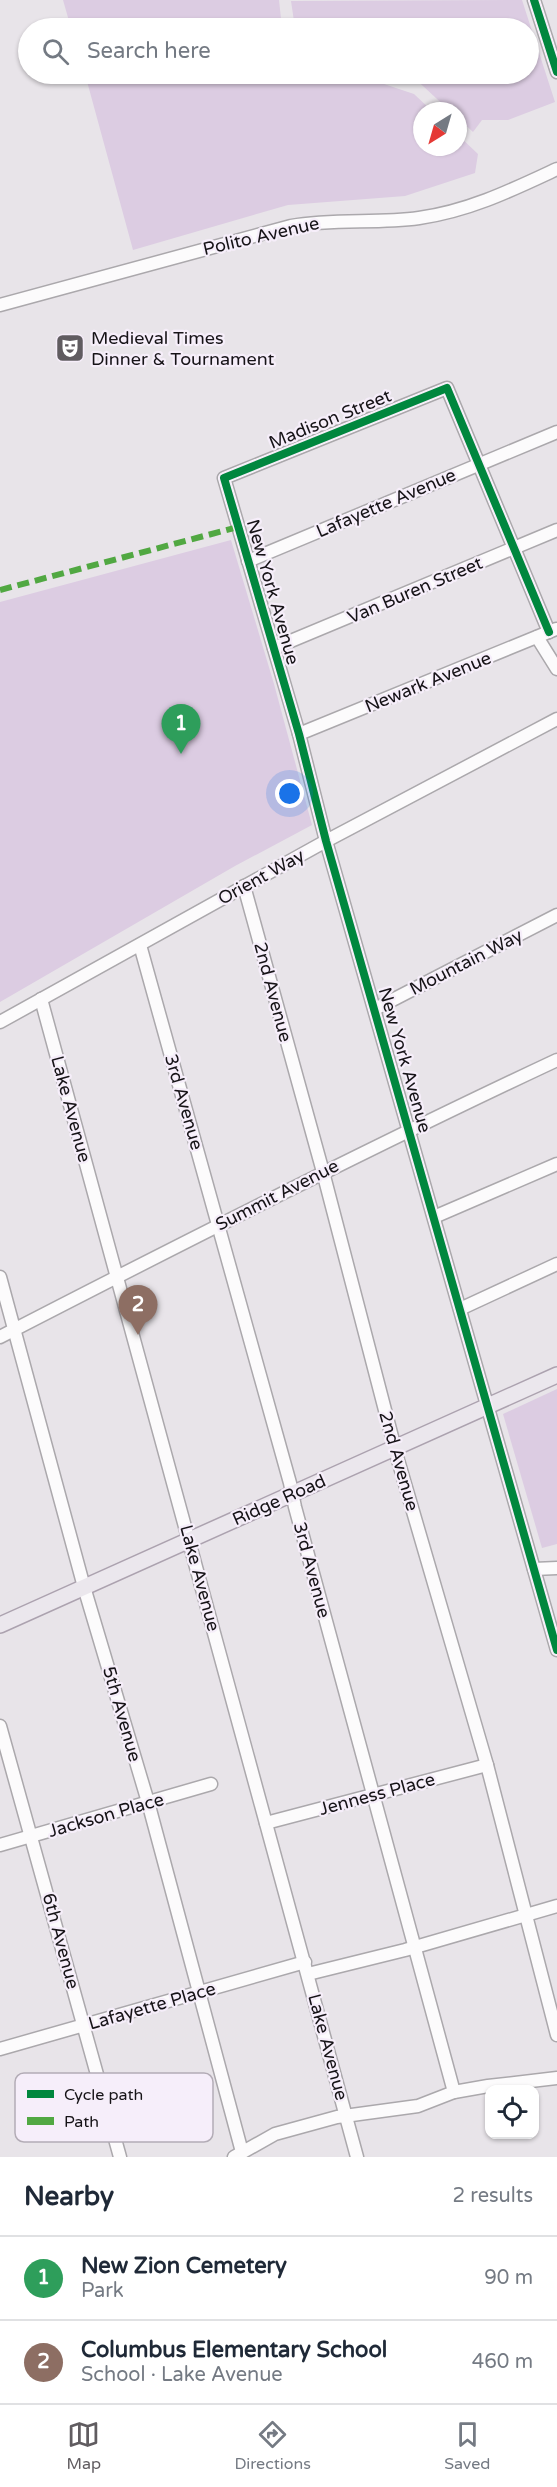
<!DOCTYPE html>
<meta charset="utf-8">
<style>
body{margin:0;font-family:"Varela Round",sans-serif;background:#f2f2f3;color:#1f2937}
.controls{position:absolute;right:18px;bottom:18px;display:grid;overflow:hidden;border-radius:12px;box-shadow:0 2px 4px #0004}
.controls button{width:54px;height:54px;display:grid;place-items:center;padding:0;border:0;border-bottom:2px solid #e0e1e3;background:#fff;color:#1f2937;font:30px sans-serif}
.compass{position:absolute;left:413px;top:102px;width:54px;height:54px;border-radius:50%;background:#fff;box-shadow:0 2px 4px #0004;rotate:217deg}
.you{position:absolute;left:290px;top:794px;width:21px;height:21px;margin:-15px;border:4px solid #fff;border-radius:50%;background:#1a73e8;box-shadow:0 0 0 9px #1a73e833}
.badge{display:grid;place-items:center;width:39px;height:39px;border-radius:50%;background:#605c60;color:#fff;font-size:20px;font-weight:700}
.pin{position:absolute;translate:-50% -50px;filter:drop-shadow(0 2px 3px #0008)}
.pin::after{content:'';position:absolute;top:32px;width:21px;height:18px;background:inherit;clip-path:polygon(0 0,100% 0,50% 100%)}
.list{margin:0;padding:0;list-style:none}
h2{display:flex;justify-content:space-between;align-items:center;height:78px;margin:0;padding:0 24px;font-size:26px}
h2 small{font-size:20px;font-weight:400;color:#747a83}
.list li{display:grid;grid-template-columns:39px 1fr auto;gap:18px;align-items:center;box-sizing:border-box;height:84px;padding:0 24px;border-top:2px solid #e0e1e3}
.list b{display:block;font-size:22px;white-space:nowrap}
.list p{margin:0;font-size:20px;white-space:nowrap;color:#747a83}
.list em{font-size:20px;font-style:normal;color:#747a83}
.icon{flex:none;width:33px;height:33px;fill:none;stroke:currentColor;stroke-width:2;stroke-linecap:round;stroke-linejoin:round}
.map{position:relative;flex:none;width:557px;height:2157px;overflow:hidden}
.search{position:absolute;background:#fff;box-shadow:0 2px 4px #0004;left:18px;right:18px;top:18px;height:66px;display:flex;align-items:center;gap:15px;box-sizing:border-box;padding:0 21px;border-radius:33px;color:#747a83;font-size:22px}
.sheet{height:246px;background:#fff}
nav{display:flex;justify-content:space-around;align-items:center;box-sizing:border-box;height:84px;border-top:2px solid #e0e1e3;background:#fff;font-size:16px;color:#747a83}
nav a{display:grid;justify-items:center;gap:3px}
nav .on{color:#605c60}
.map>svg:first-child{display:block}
</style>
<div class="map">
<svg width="557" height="2157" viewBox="0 0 557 2157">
<rect width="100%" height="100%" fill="#e8e4e9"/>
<!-- green -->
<g fill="#dccce2">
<path d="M63,0h216l3,28h-211z"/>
<path d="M522,0l33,102 -47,18h-26l-9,12 -15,-14v-7h-8l-40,-37h118v-46h-233l-4,-27z"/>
<path d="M85,74h198l14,1 5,4 8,-4 30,-1 44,10 30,10 18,17h-10v36h36v-12l20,19 -3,19 -70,23 -117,9 -155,45z"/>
<path d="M231,540l43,144 38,141 -77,41 -235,136v-400z"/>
<path d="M557,1389v155l-15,4 -39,-134z"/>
</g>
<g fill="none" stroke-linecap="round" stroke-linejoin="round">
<!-- minor casing -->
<g stroke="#aba8ac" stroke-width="15">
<g id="minor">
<path d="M534,0l23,72"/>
<path d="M0,305l291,-79c43,-8 85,-2 128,-8 50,-7 93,-28 138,-49"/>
<path d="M248,561l309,-129"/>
<path d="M549,632l-102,-244 -223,90 75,256 27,107 231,809"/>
<path d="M537,637l20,32"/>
<path d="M274,648l283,-118"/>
<path d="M299,734l257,-105"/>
<path d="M244,886l79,286 75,288 89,305 70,270"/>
<path d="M140,945l150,538 5,24 159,585"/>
<path d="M41,999l316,1158"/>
<path d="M375,1009l182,-94"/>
<path d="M0,1022l326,-181 231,-122"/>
<path d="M434,1217l123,-53"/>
<path d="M0,1277l84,310 64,215 94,350"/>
<path d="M460,1309l97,-45"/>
<path d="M0,1337c184,-95 369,-189 557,-277"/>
<path d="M534,1569l23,-1"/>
<path d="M0,1726l120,431"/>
<path d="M266,1823l221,-58"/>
<path d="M0,1845l211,-61"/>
<path d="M308,1974l97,-24 152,-44"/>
<path d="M0,2049l305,-87"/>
<path d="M234,2157l41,-23 62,-17 81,-11 36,-14 34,-6 69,-8"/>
</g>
</g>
<!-- major casing -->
<g stroke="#aca2af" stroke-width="18">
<path id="major" d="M0,1625l557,-250"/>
</g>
<!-- minor -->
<use href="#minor" stroke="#fcfbfc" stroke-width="12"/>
<!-- major -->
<use href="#major" stroke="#ebe7ed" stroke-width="15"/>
<!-- quiet -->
<path stroke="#51a842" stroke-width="6" stroke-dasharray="12 6" stroke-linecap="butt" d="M0,590l238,-63"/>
<!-- cycleway casing -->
<g stroke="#f6eefa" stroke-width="11">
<g id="cycleway">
<path d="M534,0l23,72"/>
<path d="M549,632l-102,-244 -223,90 75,256 27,107 231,809"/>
</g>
</g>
<!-- cycleway -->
<use href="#cycleway" stroke="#00873e" stroke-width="8"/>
</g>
<!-- icons -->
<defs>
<g id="theatre-square" transform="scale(1.5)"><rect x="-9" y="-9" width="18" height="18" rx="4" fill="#605c60" stroke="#f6eefa"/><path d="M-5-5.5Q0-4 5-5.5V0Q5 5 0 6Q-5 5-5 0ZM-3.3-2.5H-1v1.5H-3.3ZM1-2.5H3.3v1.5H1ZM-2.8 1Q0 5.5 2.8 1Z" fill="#fff"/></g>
</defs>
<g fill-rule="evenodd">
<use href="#theatre-square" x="70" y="348"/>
</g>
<g text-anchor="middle" stroke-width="4.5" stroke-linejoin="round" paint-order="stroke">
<!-- street labels -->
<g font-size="18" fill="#161317" stroke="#f6eefa">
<text transform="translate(261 236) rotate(-13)" y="6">Polito Avenue</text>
<text transform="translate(330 419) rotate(-22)" y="6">Madison Street</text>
<text transform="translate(386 503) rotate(-23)" y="6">Lafayette Avenue</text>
<text transform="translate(415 590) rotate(-23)" y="6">Van Buren Street</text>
<text transform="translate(273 592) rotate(74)" y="6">New York Avenue</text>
<text transform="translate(428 682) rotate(-22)" y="6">Newark Avenue</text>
<text transform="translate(261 877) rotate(-29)" y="6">Orient Way</text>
<text transform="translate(466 962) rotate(-27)" y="6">Mountain Way</text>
<text transform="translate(273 992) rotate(75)" y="6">2nd Avenue</text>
<text transform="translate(405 1060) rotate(74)" y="6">New York Avenue</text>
<text transform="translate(184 1102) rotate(74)" y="6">3rd Avenue</text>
<text transform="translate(71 1109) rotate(75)" y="6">Lake Avenue</text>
<text transform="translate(277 1195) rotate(-27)" y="6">Summit Avenue</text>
<text transform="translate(399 1461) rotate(74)" y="6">2nd Avenue</text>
<text transform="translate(279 1500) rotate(-24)" y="6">Ridge Road</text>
<text transform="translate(312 1570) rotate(75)" y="6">3rd Avenue</text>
<text transform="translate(200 1578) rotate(75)" y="6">Lake Avenue</text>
<text transform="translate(122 1714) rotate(74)" y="6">5th Avenue</text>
<text transform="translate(377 1794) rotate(-15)" y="6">Jenness Place</text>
<text transform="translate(106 1815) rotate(-16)" y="6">Jackson Place</text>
<text transform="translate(61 1941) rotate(75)" y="6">6th Avenue</text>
<text transform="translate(152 2006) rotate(-16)" y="6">Lafayette Place</text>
<text transform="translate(328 2047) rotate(75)" y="6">Lake Avenue</text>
</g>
<!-- poi labels -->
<g font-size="18" fill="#161317" stroke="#f6eefa" text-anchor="start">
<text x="91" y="344">Medieval Times<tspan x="91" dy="21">Dinner &amp; Tournament</tspan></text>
</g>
</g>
<!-- legend -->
<rect x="15" y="2073" width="198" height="69" rx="9" fill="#f6eefa" stroke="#b3acb6" stroke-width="1.5"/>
<rect x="27" y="2090" width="27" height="8" fill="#00873e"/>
<rect x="27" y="2117" width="27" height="8" fill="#51a842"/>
<g font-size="16" fill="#161317">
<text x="64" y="2100">Cycle path</text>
<text x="64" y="2127">Path</text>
</g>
</svg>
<div class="controls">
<button><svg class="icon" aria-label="locate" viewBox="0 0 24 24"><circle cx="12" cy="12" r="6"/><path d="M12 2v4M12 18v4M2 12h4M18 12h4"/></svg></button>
</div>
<svg class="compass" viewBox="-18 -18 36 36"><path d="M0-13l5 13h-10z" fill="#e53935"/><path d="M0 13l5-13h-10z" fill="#747a83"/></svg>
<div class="you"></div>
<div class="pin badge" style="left:181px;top:754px;background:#2e9e5b">1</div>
<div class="pin badge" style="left:138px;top:1335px;background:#8d6e63">2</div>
<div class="search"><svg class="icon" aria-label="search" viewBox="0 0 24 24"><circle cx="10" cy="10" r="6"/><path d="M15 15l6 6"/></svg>Search here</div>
</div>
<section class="sheet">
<h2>Nearby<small>2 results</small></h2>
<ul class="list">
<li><span class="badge" style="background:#2e9e5b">1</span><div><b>New Zion Cemetery</b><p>Park</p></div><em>90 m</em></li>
<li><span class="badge" style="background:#8d6e63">2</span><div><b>Columbus Elementary School</b><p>School · Lake Avenue</p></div><em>460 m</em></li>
</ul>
</section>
<nav>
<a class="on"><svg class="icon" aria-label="map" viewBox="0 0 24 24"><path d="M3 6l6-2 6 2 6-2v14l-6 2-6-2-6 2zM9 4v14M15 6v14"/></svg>Map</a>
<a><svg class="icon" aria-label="directions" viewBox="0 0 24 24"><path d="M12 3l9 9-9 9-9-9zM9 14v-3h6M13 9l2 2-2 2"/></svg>Directions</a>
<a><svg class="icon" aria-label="saved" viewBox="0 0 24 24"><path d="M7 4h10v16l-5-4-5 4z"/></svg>Saved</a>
</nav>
